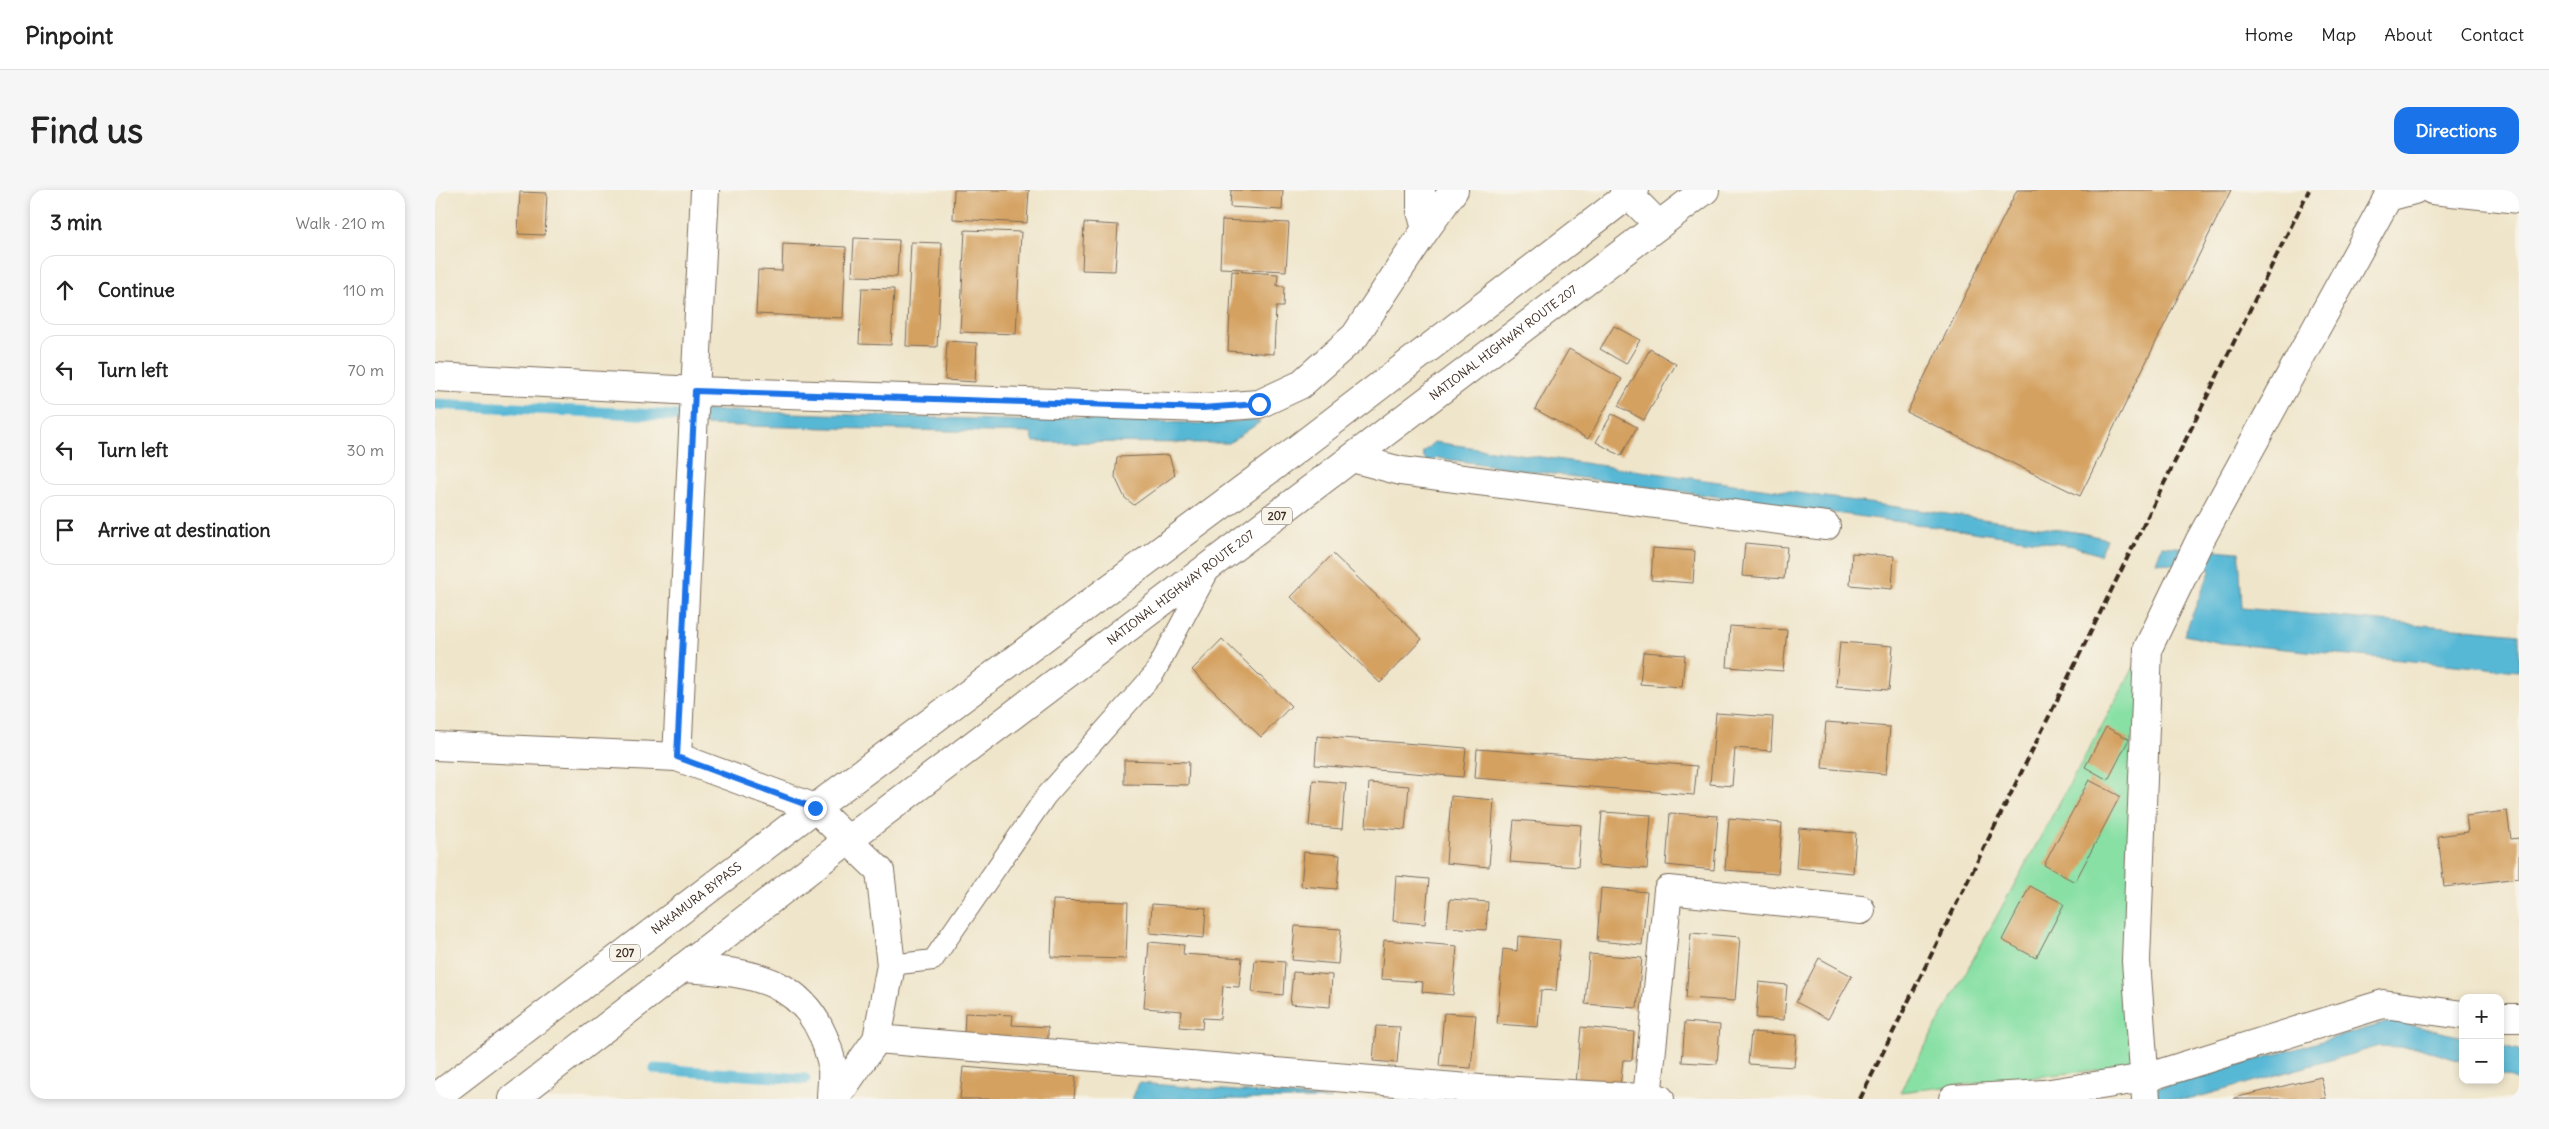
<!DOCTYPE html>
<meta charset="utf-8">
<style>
body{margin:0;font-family:Delius,sans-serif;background:#f6f6f6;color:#222}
.controls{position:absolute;right:15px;bottom:15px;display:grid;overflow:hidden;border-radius:10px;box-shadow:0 2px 8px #0003}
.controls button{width:45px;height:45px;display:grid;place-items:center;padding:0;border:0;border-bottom:1px solid #e0e0e0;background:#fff;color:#222;font:25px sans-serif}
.stop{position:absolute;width:15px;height:15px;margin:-11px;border:4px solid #1a73e8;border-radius:50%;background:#fff}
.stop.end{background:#1a73e8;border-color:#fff;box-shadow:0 1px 5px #0008}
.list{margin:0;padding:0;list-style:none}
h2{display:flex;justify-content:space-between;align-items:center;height:65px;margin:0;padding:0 20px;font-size:21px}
h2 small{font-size:16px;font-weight:400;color:#767676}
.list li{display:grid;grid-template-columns:32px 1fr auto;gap:15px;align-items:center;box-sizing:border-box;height:70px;margin:0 10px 10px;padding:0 10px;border:1px solid #e0e0e0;border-radius:15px}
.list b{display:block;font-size:19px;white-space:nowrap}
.list em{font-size:16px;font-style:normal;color:#767676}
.icon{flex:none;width:28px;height:28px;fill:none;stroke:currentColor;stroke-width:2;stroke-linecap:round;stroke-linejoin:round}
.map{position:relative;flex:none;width:2084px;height:909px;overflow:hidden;border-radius:15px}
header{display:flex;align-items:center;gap:30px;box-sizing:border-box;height:70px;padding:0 25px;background:#fff;border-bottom:1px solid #e0e0e0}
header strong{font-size:24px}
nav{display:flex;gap:28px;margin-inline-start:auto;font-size:18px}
.intro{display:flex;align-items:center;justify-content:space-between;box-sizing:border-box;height:120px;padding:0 30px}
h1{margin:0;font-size:35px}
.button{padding:12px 22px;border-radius:15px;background:#1a73e8;color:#fff;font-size:18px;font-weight:700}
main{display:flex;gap:30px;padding:0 30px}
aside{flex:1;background:#fff;border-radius:15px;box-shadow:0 2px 8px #0003}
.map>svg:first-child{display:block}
</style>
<header>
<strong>Pinpoint</strong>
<nav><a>Home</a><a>Map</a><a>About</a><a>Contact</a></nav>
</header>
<div class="intro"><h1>Find us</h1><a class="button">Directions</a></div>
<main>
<aside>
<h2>3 min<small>Walk · 210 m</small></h2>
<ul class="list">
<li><svg class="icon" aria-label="ahead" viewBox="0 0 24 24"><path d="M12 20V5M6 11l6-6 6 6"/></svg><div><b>Continue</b></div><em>110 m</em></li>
<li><svg class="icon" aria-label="left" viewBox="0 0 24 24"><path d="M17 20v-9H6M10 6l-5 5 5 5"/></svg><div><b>Turn left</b></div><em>70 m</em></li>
<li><svg class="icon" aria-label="left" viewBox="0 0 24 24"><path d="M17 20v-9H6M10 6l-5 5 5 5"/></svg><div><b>Turn left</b></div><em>30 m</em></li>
<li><svg class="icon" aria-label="arrive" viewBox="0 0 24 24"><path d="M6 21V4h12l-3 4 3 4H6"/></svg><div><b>Arrive at destination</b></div></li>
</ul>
</aside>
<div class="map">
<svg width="2084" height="909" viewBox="0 0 2084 909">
<rect width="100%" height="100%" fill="#f7f3e8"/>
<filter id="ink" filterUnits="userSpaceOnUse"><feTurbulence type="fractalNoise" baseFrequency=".02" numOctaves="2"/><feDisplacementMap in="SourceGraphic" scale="10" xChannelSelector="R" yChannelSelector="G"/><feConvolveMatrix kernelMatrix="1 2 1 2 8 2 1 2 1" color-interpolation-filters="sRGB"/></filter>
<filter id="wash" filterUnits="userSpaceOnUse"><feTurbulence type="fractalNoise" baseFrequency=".0096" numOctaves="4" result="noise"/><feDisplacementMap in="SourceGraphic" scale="20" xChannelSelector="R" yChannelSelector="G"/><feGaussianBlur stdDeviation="1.12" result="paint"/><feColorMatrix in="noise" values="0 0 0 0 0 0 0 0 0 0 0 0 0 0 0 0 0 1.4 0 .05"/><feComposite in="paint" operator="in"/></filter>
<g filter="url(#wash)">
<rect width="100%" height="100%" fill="#efe5ca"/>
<!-- green -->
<path fill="#88e0a5" stroke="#628562" d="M1708,461l-10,415 -233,26z"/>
<!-- water -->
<g fill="#57b8d5" stroke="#49717a">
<path d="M267,220l327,11 5,-6 172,9 46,-4 8,2 -31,21 -195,-1 -3,-9 -326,-8z"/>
<path d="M999,252l648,91 25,6 -7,16 -26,-9 -636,-88 -11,4 -5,-9z"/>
<path d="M1727,356l77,6 3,56 277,26v37l-298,-28 -37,-8 27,-66 -55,-7z"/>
<path d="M1958,831l70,16v25l-44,-14 -39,-2 -189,53h-90l42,-7z"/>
<path d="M2065,855l19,5v33l-5,-4 -14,-5z"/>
<path d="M704,893l193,16h-200z"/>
</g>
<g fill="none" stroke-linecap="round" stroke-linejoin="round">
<!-- stream -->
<g stroke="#57b8d5" stroke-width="11">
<path d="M0,214l243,12"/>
<path d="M220,879l150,10"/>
</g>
</g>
<g id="blocks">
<!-- building -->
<g fill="#d4a161">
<path d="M519,0h75l-2,33 -74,-4z"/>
<path d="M796,0h52l-1,20 -52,-3z"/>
<path d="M1582,0h214l-151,306 -173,-84z"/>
<path d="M85,2l27,1 -2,42 -27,-1z"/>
<path d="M787,30l67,3 -3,48 -66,-3z"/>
<path d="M649,33l34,2 -3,46 -33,-1z"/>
<path d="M530,40l56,2 -5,102 -56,-2z"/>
<path d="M419,48l45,2 -2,37 -45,-1z"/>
<path d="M476,52l31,1 -5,104 -31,-1z"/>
<path d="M348,54l63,3 -3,71 -87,-4 2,-44 24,1z"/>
<path d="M797,81l46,3 -1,12h7l-1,21h-7l-2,47 -46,-3z"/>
<path d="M427,98l32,1 -3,56 -32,-1z"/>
<path d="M1179,136l26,14 -14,24 -26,-15z"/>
<path d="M512,151l30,2 -2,39 -30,-2z"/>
<path d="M1134,159l53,30 -34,60 -53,-30z"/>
<path d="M1215,159l26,15 -32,56 -26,-14z"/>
<path d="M1177,224l25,13 -16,29 -25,-14z"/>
<path d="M734,265l6,20 -41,30 -9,-7 -10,-21 2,-20z"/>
<path d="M1310,353l42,4 -3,32 -42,-3z"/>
<path d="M1218,358l42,3 -2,32 -42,-3z"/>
<path d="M1417,363l42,3 -2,33 -42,-4z"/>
<path d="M898,364l89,85 -42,44 -89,-86z"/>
<path d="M1295,436l57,4 -4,41 -56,-4z"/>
<path d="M787,449l69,67 -30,31 -69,-67z"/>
<path d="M1405,452l53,4 -4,44 -53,-4z"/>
<path d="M1208,462l42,3 -3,32 -42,-3z"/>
<path d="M1281,523l57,4 -2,34 -36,-3 -3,38 -22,-2z"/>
<path d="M1391,532l64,5 -4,47 -64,-6z"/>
<path d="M1671,537l23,12 -21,41 -23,-13z"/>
<path d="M882,546l149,12 -3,29 -148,-12z"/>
<path d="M1042,559l220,17 -3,29 -219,-17z"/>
<path d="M689,570l65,2 -1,23 -64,-1z"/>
<path d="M878,590l33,3 -4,46 -33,-3z"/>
<path d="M1654,590l31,16 -45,86 -31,-17z"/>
<path d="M934,593l40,3 -4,44 -39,-3z"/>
<path d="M1016,606l43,4 -5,67 -43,-4z"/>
<path d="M2072,621l4,28 8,-1v40l-75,9 -6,-51 30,-4 -2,-16z"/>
<path d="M1167,622l49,3 -4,54 -49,-4z"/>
<path d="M1235,623l48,3 -4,54 -48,-5z"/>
<path d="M1294,628l53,5 -4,51 -53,-4z"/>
<path d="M1079,630l67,5 -3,42 -68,-5z"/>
<path d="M1364,638l57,5 -3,40 -57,-5z"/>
<path d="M869,662l36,3 -3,34 -36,-3z"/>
<path d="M961,686l33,3 -4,45 -32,-3z"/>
<path d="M1595,696l34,18 -28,54 -34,-18z"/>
<path d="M1166,698l46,4 -5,53 -45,-4z"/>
<path d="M1015,709l38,3 -2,28 -39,-3z"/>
<path d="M618,710l75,2 -2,57 -75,-2z"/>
<path d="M717,714l54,4 -2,30 -54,-5z"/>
<path d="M860,736l46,3 -3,35 -46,-4z"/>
<path d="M1256,743l49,4 -5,64 -49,-3z"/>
<path d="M1083,746l42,4 -4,51 -15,-1 -3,37 -41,-3 6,-75 14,2z"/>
<path d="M949,750l73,6 -4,49 -31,-3 1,-10 -42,-3z"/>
<path d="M714,752l35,3 -1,9 59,4 -3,29 -16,-1 -3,33 -17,-1 -1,11 -22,-2 2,-16 -38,-3z"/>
<path d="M1154,764l53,4 -5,50 -52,-4z"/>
<path d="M1384,768l33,18 -24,43 -32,-17z"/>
<path d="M820,770l30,2 -2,33 -31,-3z"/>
<path d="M858,782l39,3 -2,32 -40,-3z"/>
<path d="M1324,792l28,3 -3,35 -28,-2z"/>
<path d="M530,823l48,2 -1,10 36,2v13l-84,-5z"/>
<path d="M1009,823l32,2 -5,53 -32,-2z"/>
<path d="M1250,832l35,3 -3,39 -35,-2z"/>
<path d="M941,836l24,1 -3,36 -24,-2z"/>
<path d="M1146,837l53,5 -2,28h-9l-3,28 -44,-4z"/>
<path d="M1316,842l46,3 -3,32 -46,-3z"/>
<path d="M528,877l113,9 -2,23h-114z"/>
<path d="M1886,887l5,22h-92v-1z"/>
</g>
</g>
</g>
<g filter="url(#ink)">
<use href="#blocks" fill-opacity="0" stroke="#7a6b5a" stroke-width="1"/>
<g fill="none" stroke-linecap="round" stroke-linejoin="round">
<!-- lane casing -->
<g stroke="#7a6b5a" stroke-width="22">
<path id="lane" d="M456,775l42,-5 113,-164 108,-122 56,-105"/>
</g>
<!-- street casing -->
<g stroke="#7a6b5a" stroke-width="30">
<g id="street">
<path d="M986,0v21l5,18"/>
<path d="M1189,0l35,35"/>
<path d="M1997,0l87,9"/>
<path d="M0,187l260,14 507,17 57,-4 41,-19 55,-49 71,-107 28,-39"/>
<path d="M917,268l49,13 425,55"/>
<path d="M0,556l242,11 138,51"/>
<path d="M242,567l28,-567"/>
<path d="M2065,828h19"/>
<path d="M442,849l603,50 180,10"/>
<path d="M1212,908l21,-208 193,20"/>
<path d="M1518,909l91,-5 101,-16 238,-74 80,11"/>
<path d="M1711,909l-10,-138 12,-313 51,-106 189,-345 26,-7"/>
</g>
</g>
<!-- highway casing -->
<g stroke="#7a6b5a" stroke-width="30">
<g id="highway">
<path d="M380,618l65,63 11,94 -14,74 -42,60"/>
<path d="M247,778c73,4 129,11 149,92 3,12 0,27 0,39"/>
<path id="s1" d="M0,908l380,-290 482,-359 338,-259"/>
<path id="s2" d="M78,909l335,-259 857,-650"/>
</g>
</g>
<!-- lane -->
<use href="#lane" stroke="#fff" stroke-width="20"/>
<!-- street -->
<use href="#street" stroke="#fff" stroke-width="28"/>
<!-- highway -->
<use href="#highway" stroke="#fff" stroke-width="28"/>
<!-- rail -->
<path stroke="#3b2a1e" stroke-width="4" stroke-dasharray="8 4" stroke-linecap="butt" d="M1425,909l449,-909"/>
</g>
</g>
<g fill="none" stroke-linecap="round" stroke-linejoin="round" filter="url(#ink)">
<!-- route -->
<path stroke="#1a73e8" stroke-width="6" d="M380,618l-138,-51 18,-366 507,17 57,-4"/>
</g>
<g text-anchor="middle" stroke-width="4.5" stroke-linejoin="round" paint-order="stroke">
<!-- shield labels -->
<g fill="#f7f3e8" stroke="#73665b" stroke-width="1">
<rect x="827" y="317.5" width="30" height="17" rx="4"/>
<rect x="175" y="754.5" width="30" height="17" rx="4"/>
</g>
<g font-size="11" font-weight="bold" fill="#3b2a1e">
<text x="842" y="330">207</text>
<text x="190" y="767">207</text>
</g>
<!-- street labels -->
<g font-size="12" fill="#3b2a1e" stroke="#f7f3e8">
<text dy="4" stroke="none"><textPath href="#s2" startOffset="1246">NATIONAL HIGHWAY ROUTE 207</textPath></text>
<text dy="4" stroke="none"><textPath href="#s2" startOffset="841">NATIONAL HIGHWAY ROUTE 207</textPath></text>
<text dy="4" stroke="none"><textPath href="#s1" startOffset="329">NAKAMURA BYPASS</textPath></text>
</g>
</g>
</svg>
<div class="controls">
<button>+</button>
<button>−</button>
</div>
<div class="stop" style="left:824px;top:214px"></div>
<div class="stop end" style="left:380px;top:618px"></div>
</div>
</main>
